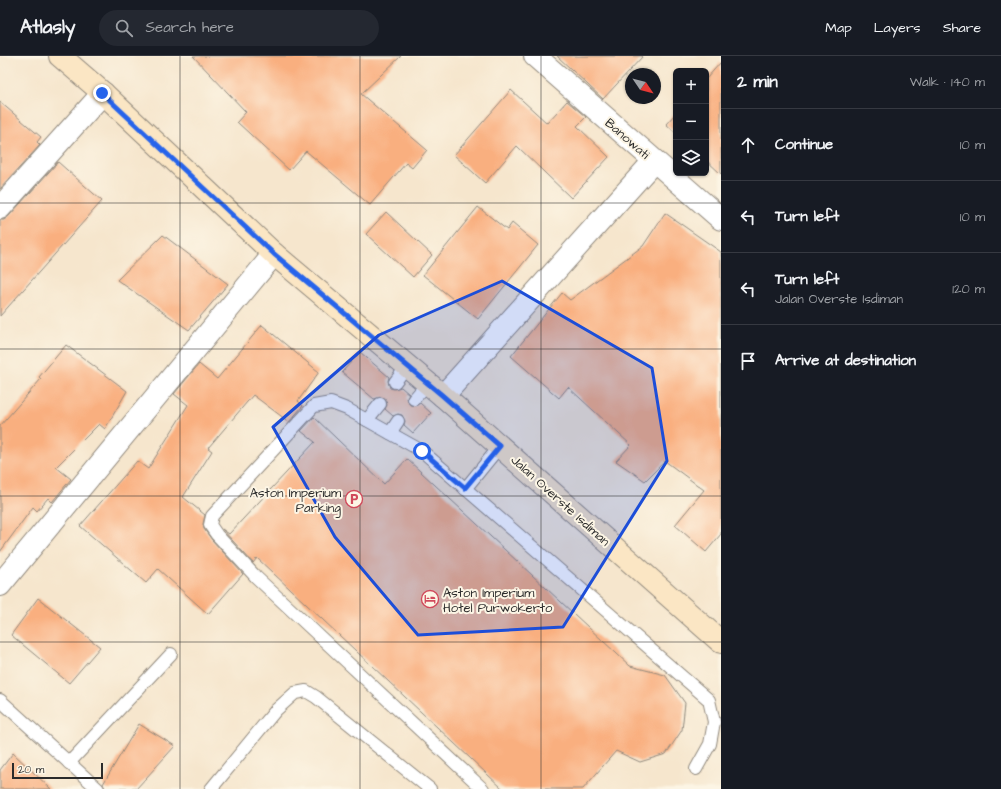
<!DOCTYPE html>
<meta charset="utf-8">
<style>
body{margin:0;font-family:"Architects Daughter",sans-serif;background:#242831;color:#f1f3f6}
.controls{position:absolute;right:12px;top:12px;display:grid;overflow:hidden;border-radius:6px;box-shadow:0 1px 3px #0004}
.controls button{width:36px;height:36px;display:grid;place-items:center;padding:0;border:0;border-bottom:1px solid #363941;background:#171b24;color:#f1f3f6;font:20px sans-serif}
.compass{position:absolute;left:625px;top:12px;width:36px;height:36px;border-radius:50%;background:#171b24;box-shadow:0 1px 3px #0004;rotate:125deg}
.scale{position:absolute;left:12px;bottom:10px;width:91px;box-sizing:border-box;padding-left:4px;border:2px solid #2b2b2b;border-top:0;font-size:11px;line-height:14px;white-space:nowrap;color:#2b2b2b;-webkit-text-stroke:3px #fcf5e5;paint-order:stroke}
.stop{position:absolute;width:12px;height:12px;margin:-9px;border:3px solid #2563eb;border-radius:50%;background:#fff}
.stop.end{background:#2563eb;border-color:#fff;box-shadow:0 1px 4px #0008}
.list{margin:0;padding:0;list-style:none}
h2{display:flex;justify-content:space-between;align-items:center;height:52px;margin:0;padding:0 16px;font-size:17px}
h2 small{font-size:13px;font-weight:400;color:#9ea1a6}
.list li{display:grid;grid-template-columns:26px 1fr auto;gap:12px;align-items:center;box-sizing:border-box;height:72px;padding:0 16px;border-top:1px solid #363941}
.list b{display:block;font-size:15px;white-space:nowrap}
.list p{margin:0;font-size:13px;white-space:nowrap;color:#9ea1a6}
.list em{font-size:13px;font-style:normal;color:#9ea1a6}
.icon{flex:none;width:22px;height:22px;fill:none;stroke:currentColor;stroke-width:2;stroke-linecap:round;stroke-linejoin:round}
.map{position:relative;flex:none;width:721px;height:733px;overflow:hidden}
header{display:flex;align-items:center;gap:24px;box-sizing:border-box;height:56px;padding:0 20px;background:#171b24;border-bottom:1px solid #363941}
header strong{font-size:19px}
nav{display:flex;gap:22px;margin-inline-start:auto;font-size:14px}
.search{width:280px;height:36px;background:#242831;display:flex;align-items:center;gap:10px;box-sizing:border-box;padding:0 14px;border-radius:22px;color:#9ea1a6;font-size:15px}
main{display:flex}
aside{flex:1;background:#171b24}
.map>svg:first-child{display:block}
</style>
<header>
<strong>Atlasly</strong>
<div class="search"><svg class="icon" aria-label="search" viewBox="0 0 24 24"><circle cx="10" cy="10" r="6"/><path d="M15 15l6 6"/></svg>Search here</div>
<nav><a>Map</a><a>Layers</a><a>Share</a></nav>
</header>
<main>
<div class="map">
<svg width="721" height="733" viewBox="0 0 721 733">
<rect width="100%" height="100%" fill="#fcf5e5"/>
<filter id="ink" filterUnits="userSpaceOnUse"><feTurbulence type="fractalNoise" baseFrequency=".025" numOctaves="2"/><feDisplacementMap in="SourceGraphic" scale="8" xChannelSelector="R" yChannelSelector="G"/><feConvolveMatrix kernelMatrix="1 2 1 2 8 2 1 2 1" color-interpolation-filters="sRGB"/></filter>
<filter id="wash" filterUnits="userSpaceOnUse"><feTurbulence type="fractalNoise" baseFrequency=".012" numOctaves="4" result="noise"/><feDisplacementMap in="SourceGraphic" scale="16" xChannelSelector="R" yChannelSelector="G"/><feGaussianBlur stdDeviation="0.9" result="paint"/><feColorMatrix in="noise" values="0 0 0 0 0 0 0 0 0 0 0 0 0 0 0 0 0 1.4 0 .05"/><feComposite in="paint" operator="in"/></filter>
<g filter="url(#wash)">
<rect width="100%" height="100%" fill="#f6e6cd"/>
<g id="blocks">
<!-- building -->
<g fill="#f9af7f">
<path d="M193,0h208l-40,38 66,56 -15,18 -6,-5 -36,42 -64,-54 -17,19 -52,-48 9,-10z"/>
<path d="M557,0h86l-40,43z"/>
<path d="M721,6v112l-15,-14v-81z"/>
<path d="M511,34l36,33 20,-22 19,16 -9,9 32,31 -38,41 -54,-52 -32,37 -31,-28z"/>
<path d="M0,46l41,35 -4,5 3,3 -40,44z"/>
<path d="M676,57v20l-10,-9z"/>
<path d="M58,106l44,39 -102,115v-96h4l5,-4z"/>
<path d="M478,151l29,23 5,-7 26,22 -60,74 -55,-44z"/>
<path d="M386,156l46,43 -19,22 -47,-43z"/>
<path d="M665,157l56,39v282l-15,18 -31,-27 29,-35 -39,-29 -20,20 -29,-20 15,-16 -63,-58 -9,11 -48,-42 51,-63 8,7 73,-54z"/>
<path d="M163,179l65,49 -39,46 -72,-50z"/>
<path d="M262,269l57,47 -21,29 5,5 -14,16 -36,-27 -45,53 4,3 -29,46 22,18 -2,9 1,5 8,11 31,34 -35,40 -50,-45 -12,14 -66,-57 57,-65 11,8 40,-64 -14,-11 25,-30 18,15z"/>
<path d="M66,289l61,46 -22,38 -6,-5 -43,43 15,12 -19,23 -4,-4 -11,13 -4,-4 -33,45v-126l41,-47 -2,-2z"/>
<path d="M360,296l29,25 -1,4 2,7 4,1 7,-2 8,7 -2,4 2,6 7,2 4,-3 11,10 -18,20 -9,-8 1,-4 -3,-6 -4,-1 -5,2 -8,-7 2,-4 -2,-7 -4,-1 -7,2 -32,-27z"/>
<path d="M314,361l70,67 23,-25 223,207 35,9 20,28 -3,27 -16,24 -26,8 -24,-11 -33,38h-80l-246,-231 -4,5 -31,-34 7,5 86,-92 -14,-11z"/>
<path d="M38,542l62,49 -31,36 -58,-48z"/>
<path d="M139,668l36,22 -39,43h-31l-2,-5z"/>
<path d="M13,697l38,36h-51v-19z"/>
</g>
</g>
</g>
<g filter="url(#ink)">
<use href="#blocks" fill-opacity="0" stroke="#90887c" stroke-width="1"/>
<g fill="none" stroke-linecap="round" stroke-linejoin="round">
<!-- lane casing -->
<g stroke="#90887c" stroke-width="14">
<g id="lane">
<path d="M395,326l12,-16"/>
<path d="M414,343l14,-16"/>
<path d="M367,364l13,-16"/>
<path d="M390,377l8,-12"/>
<path d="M465,433l35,-43"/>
<path d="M0,644l98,89"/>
<path d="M69,707l102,-109"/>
<path d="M211,733l65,-79 19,-17 11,-2 10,6 114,92"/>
<path d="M483,733l-227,-212 -39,-42 -7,-10 2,-9 102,-110 17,-3 16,6 75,42 287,249 5,22 -4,22 -14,25"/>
</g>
</g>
<!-- street casing -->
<g stroke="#90887c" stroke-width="24">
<g id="street">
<path d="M535,0l186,163"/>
<path d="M0,152l103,-115"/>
<path d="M443,340l211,-235"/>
<path d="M0,529l274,-331"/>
</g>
</g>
<!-- secondary casing -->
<g stroke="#90887c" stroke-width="24">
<path id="secondary" d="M60,0l43,37 171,161 169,142 278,246"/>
</g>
<!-- lane -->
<use href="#lane" stroke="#fff" stroke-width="12"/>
<!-- street -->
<use href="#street" stroke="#fff" stroke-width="22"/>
<!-- secondary -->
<use href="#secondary" stroke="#fbe6c4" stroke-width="22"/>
</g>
</g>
<g fill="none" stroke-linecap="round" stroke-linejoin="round" filter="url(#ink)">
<!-- route -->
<path stroke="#2563eb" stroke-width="5" d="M102,37l172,161 169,142 57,50 -35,42 -43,-37"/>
</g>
<!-- marked area -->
<path fill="#1d4ed8" fill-opacity="0.2" stroke="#1d4ed8" stroke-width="3" stroke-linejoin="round" d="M502,225l150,87 15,93 -104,166 -145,8 -83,-98 -62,-110 106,-92z"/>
<!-- grid -->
<path fill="none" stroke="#2b2b2b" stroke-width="1" stroke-opacity="0.55" d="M180,0v733M360,0v733M541,0v733M0,147h721M0,293h721M0,440h721M0,586h721"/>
<!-- icons -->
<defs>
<g id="parking-ring" transform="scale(0.9)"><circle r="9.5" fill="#fcf5e5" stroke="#d1495b" stroke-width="1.5"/><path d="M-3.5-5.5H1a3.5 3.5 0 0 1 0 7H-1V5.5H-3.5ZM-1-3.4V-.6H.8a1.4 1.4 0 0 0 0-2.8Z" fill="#d1495b"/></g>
<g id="hotel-ring" transform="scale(0.9)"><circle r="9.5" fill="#fcf5e5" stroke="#d1495b" stroke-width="1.5"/><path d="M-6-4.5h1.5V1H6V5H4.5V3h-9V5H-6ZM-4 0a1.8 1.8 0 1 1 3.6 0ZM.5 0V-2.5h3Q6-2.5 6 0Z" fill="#d1495b"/></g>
</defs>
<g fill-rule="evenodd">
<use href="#parking-ring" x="354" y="443"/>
<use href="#hotel-ring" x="430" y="543"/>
</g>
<g text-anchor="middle" stroke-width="4" stroke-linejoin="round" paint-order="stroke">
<!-- street labels -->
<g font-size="13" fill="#2b2b2b" stroke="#fcf5e5">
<text transform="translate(628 82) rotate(41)" y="5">Banowati</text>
<text transform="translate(561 444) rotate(42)" y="5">Jalan Overste Isdiman</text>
</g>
<!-- poi labels -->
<g font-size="13" fill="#2b2b2b" stroke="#fcf5e5" text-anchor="end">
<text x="341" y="441">Aston Imperium<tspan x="341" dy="15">Parking</tspan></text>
<text x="443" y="541" text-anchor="start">Aston Imperium<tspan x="443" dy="15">Hotel Purwokerto</tspan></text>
</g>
</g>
</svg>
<div class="controls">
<button>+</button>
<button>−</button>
<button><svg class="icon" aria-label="layers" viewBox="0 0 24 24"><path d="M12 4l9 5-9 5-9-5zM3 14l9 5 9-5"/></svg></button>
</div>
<svg class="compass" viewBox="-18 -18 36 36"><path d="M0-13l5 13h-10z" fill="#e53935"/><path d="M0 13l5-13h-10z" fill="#9ea1a6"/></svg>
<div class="scale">20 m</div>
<div class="stop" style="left:422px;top:395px"></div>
<div class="stop end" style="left:102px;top:37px"></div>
</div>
<aside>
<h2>2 min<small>Walk · 140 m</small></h2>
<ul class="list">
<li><svg class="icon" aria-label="ahead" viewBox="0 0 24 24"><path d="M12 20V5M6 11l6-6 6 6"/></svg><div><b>Continue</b></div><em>10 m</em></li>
<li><svg class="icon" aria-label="left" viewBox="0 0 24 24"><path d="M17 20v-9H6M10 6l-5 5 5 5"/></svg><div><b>Turn left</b></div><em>10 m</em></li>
<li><svg class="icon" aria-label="left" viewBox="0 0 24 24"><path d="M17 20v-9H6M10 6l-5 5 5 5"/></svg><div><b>Turn left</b><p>Jalan Overste Isdiman</p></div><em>120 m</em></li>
<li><svg class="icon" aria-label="arrive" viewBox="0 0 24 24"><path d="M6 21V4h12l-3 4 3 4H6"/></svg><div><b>Arrive at destination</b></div></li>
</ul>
</aside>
</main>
